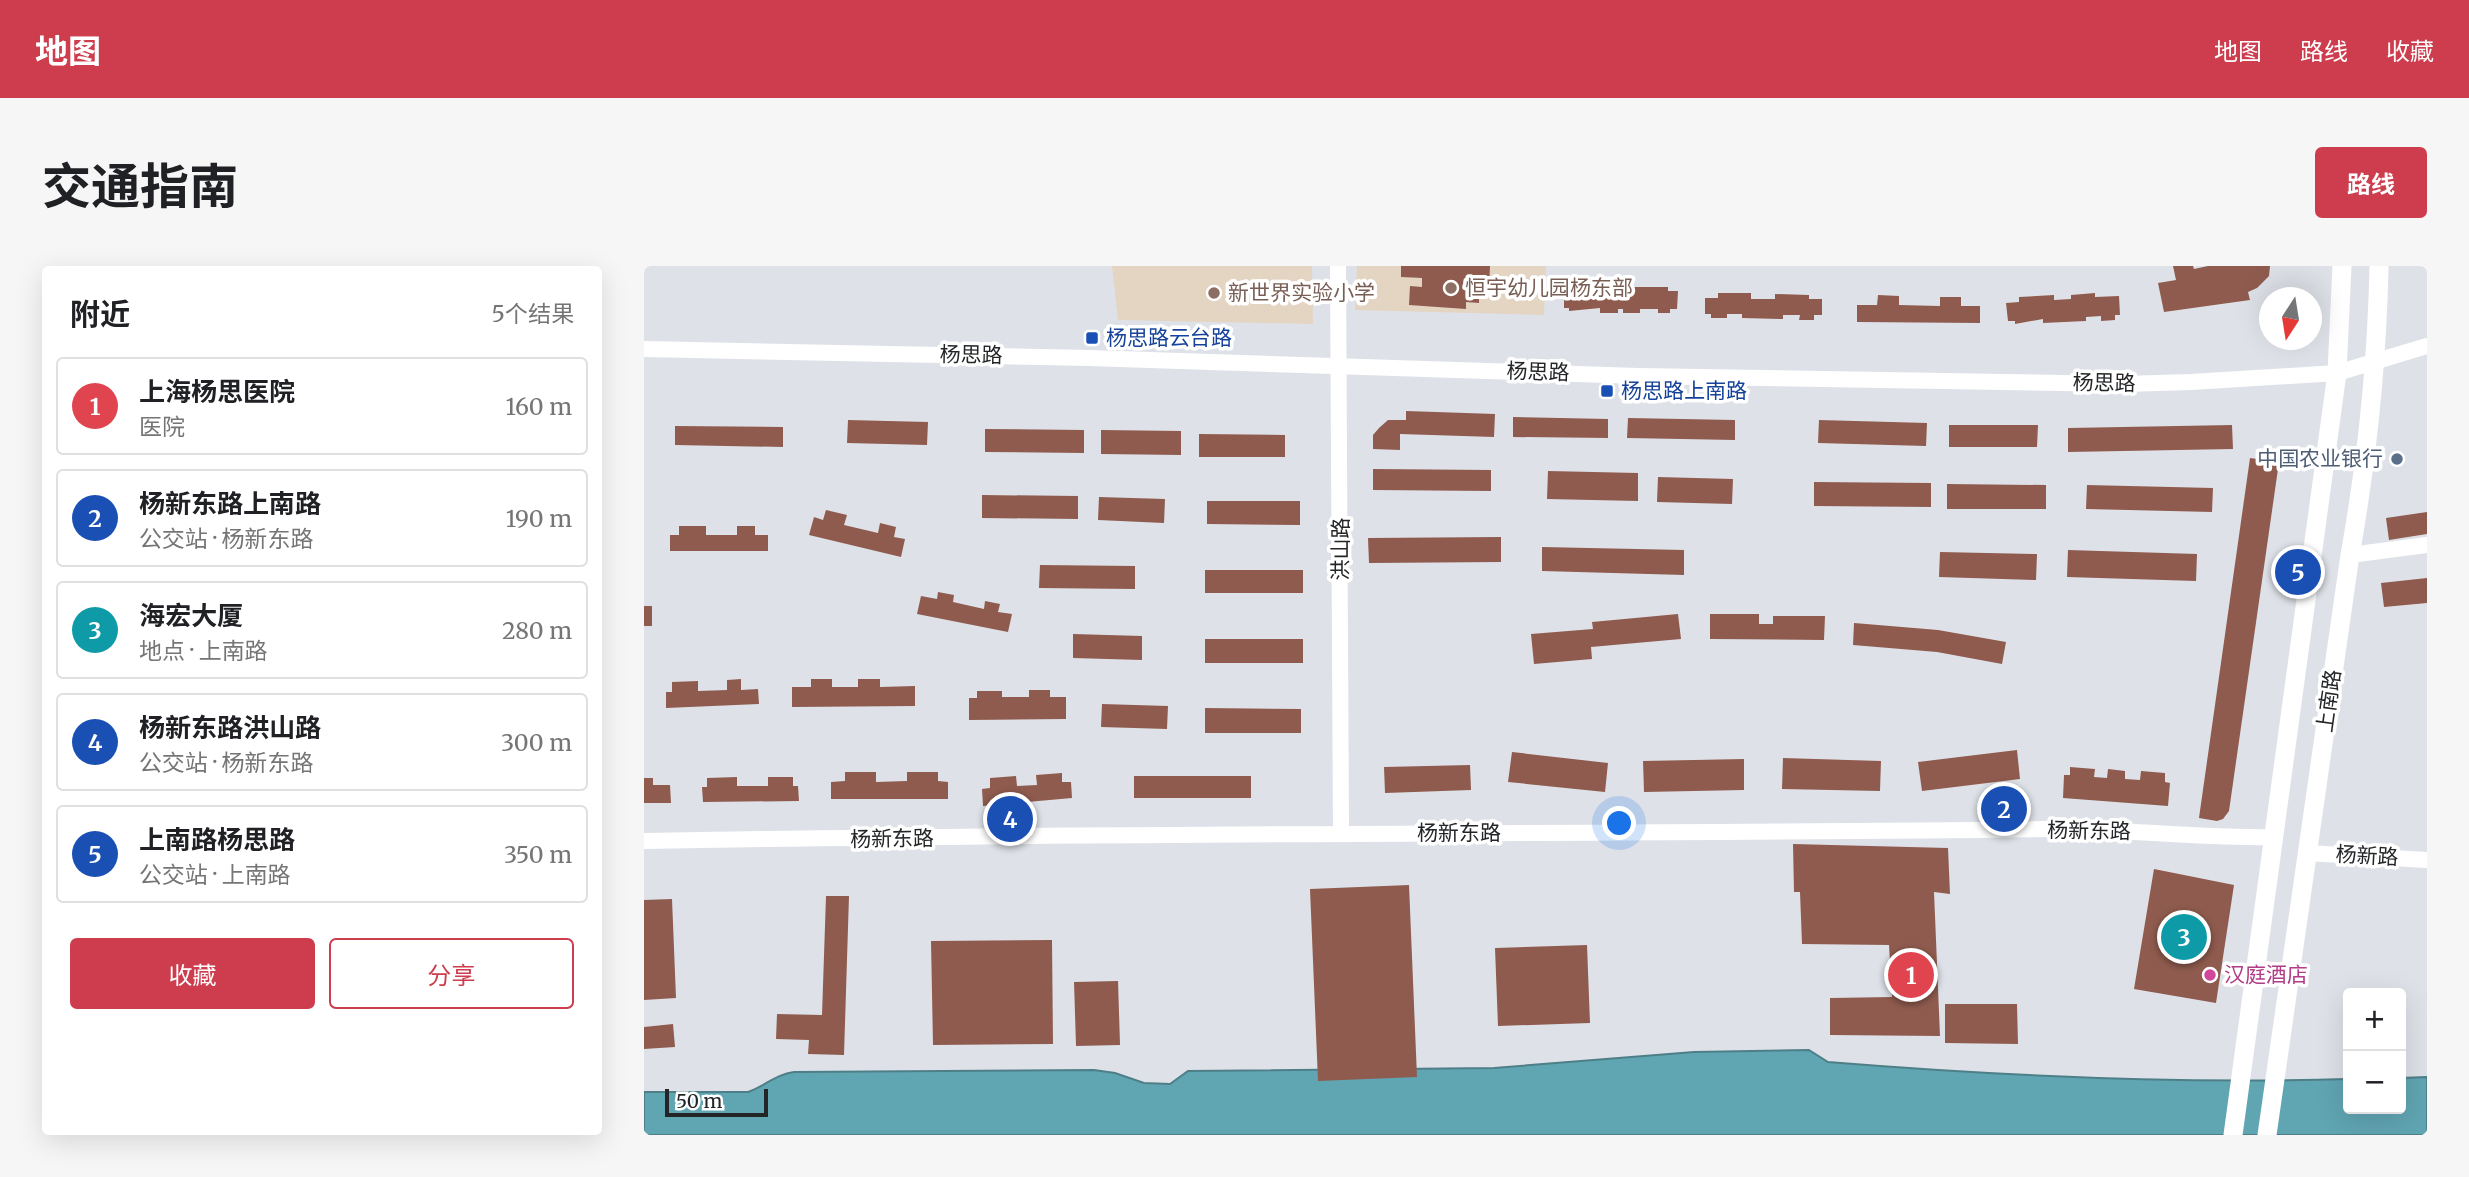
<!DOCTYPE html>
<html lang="zh">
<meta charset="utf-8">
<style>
body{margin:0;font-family:Merriweather,"Noto Sans SC",serif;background:#f6f6f6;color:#202124}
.controls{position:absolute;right:21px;bottom:21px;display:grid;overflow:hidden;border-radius:7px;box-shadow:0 7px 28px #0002}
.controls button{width:63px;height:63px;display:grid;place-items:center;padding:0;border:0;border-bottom:2px solid #e0e0e0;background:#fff;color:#202124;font:35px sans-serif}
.compass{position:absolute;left:1615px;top:21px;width:63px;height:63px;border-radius:50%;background:#fff;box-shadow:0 7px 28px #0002;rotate:192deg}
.scale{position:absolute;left:21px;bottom:18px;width:103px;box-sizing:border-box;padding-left:7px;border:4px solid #232527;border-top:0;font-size:19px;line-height:24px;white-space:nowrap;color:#232527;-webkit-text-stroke:5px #fff;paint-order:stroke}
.you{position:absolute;left:976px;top:558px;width:24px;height:24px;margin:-18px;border:5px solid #fff;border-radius:50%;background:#1a73e8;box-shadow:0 0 0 10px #1a73e833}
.badge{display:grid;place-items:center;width:46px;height:46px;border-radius:50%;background:#cd3d4d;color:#fff;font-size:23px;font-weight:700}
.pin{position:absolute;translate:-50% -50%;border:4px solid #fff;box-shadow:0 2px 7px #0006}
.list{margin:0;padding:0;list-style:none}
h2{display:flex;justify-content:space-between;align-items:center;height:91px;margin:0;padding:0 28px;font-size:30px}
h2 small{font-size:23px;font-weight:400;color:#757577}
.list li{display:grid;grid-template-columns:46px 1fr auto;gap:21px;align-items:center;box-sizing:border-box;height:98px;margin:0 14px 14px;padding:0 14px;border:2px solid #e0e0e0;border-radius:7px}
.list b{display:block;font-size:26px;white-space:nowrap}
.list p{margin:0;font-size:23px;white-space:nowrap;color:#757577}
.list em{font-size:23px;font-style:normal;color:#757577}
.actions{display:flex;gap:14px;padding:21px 28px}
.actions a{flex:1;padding:16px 0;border:2px solid #cd3d4d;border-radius:7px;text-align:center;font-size:24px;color:#cd3d4d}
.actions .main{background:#cd3d4d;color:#fff}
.map{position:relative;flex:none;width:1783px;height:869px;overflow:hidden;border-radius:7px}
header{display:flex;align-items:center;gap:42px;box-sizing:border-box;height:98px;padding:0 35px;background:#cd3d4d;color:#fff}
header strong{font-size:33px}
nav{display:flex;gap:38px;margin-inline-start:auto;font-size:24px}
.intro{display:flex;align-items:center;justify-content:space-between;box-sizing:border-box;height:168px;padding:0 42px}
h1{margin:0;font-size:49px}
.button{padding:18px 32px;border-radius:7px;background:#cd3d4d;color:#fff;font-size:24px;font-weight:700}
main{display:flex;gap:42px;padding:0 42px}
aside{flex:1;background:#fff;border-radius:7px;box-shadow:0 7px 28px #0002}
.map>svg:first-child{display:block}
</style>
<header>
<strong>地图</strong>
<nav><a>地图</a><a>路线</a><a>收藏</a></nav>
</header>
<div class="intro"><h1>交通指南</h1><a class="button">路线</a></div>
<main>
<aside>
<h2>附近<small>5个结果</small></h2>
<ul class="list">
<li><span class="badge" style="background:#e0444e">1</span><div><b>上海杨思医院</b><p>医院</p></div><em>160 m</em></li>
<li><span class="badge" style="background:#1a4fb4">2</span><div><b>杨新东路上南路</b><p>公交站 · 杨新东路</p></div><em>190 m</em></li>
<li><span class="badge" style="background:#0f9aa8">3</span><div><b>海宏大厦</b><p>地点 · 上南路</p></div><em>280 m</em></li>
<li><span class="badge" style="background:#1a4fb4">4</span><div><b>杨新东路洪山路</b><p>公交站 · 杨新东路</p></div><em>300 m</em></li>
<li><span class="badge" style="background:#1a4fb4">5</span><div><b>上南路杨思路</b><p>公交站 · 上南路</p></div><em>350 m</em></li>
</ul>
<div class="actions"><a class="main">收藏</a><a>分享</a></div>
</aside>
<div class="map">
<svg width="1783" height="869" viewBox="0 0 1783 869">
<rect width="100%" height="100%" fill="#dee2e8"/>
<!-- education -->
<g fill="#e4d5c3">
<path d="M468,0h200l1,58 -195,-4z"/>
<path d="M713,0h189l-2,49 -189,-5z"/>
</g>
<!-- water -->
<path fill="#60a5b2" stroke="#4e7f88" stroke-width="2" d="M1165,784l19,12c173,14 347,22 520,17v30h53v-31l26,-1v58h-1783v-43h104c17,-6 28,-18 46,-20l300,-2 21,3 29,10 26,1 18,-13 306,-3 200,-16z"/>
<!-- building -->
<g fill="#8f5b4e">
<path d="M757,0h89l-1,25h-10v12l-13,-1v7l-57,-4 1,-19 12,1v-9l-21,-1z"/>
<path d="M1529,0h20l1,3 14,-3h62l-1,10 -12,12 -9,4 2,8 -86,12 -6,-29 18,-3z"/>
<path d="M933,19l35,1v5h19v-4h37v4h10l-1,18h-7v4h-12v-4h-18v4h-17v-4h-5v4h-18v-5l-31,3v-3h-5v-18h13z"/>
<path d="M1074,27h33v6h24v-5l34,1v4h13v16h-8v5h-15l1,-5h-17v4l-41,-1v-4h-15v4h-16v-4h-6v-16h13z"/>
<path d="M1451,27v4l24,-1 1,19h-5v5l-14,1v-5l-15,1v4l-43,2v-4l-28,5v-3h-7l-2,-18 13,-1v-5l35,-2v5l17,-1v-4z"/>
<path d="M1234,29l21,1v9l41,1v-9h21v9h19v17l-123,-1v-17h20z"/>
<path d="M762,145l89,3 -1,23 -94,-3v16l-27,-1v-14l6,-7 9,-8h18z"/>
<path d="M869,151l95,2v19l-95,-1z"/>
<path d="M984,152l107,2v20l-108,-2z"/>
<path d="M204,154l80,2 -1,23 -80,-2z"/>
<path d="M1175,154l108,3 -1,23 -108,-3z"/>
<path d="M1305,159h89l-1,22h-88z"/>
<path d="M1588,159l1,24 -165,3v-24z"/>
<path d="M31,160l108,1v20l-108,-2z"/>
<path d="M341,163l99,1v23l-99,-1z"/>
<path d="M457,164l80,1v24l-80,-1z"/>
<path d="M555,168l86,1v22h-86z"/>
<path d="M1606,192l29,4 -50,349 -6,8 -6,2 -18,-3z"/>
<path d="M729,203l118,1v21l-118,-1z"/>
<path d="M904,205l90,2v28l-91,-2z"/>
<path d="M1014,211l75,2 -1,25 -75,-2z"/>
<path d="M1170,216l117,1v24l-117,-1z"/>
<path d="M1303,218l99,1v24h-99z"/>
<path d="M1443,219l126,3 -1,24 -126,-3z"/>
<path d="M338,229l96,1v23l-96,-1z"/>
<path d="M455,231l66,2 -1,24 -66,-3z"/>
<path d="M563,235h93v24l-93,-1z"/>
<path d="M182,244l21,5 -3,10 34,8 2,-10 16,4 -2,10 11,2 -4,18 -92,-22 5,-18 9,3z"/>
<path d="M1783,246v22l-38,6 -3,-22z"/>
<path d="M35,260h27v9h31v-9h18v9h13v16h-98v-16h9z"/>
<path d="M857,271v25l-132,1 -1,-25z"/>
<path d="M898,281l142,3v25l-142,-4z"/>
<path d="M1424,284l129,4 -1,27 -129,-4z"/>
<path d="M1296,286l97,2 -1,26 -97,-3z"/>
<path d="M396,299l95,1v23l-96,-1z"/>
<rect x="561" y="304" width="98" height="23"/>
<path d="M1783,312v25l-43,4 -3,-24z"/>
<path d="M294,326l16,3 -1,7 31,7 1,-8 15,3 -2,8 14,2 -4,18 -91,-18 4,-18 16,3z"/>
<rect x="0" y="340" width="8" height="20"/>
<path d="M1034,348l3,25 -90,8 1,12 -58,5 -3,-30 62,-5 -1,-7z"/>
<path d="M1066,348h49v10h14v-8h52l-1,24 -114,-1z"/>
<path d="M1210,357l84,7 68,12 -4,22 -65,-12 -84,-7z"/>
<path d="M429,368l69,2v24l-69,-2z"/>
<rect x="561" y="373" width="98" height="24"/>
<path d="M97,413v11l17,-1 1,15 -93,4v-16h6v-10l26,-1v10l29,-1v-10z"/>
<path d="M167,413h21v8h26v-8h22v8l35,-1v20l-123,1v-20h19z"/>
<path d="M385,424h21v7h16v22l-97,1v-22h8v-7h25v6h27z"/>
<path d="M458,438l66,2 -1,23 -66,-2z"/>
<path d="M561,442l96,1v24h-96z"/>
<path d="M1373,484l3,29 -98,12 -4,-29z"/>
<path d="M868,486l96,11 -3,29 -97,-10z"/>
<path d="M1139,492l98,3 -1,30 -98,-2z"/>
<path d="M1100,493v31l-100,2 -1,-31z"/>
<path d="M826,499l1,25 -86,3 -1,-26z"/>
<path d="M1426,501l25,2 -1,8 13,1 1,-9 17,2v8l15,1 1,-9 24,2v9l5,1 -2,23 -105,-8 1,-23h6z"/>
<path d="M201,506h31v10l31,-1v-9h31v9l10,1v17h-117v-17l14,-1z"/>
<path d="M418,507v9h9l1,16 -89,8 -1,-17 8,-1v-10l26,-2 1,10 20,-1 -1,-10z"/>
<rect x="490" y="510" width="117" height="22"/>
<path d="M93,511v9h31v-9h25v9h5l1,15 -96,1 -1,-15h5v-9z"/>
<path d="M0,512h9v7h17l1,18h-27z"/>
<path d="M1149,578l155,4 2,46 -16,-2 6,144 -110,-1v-37l62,-1 -3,-52 -87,-1 -2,-52h-6z"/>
<path d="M1510,603l80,16 -18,118 -82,-14z"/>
<path d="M765,619l8,192 -99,4 -8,-192z"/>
<path d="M182,630h23l-5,159 -36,-1 1,-14 -33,-1 1,-25 45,1z"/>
<path d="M28,633l4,99 -32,2v-100z"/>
<path d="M408,674l1,104 -120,1 -2,-104z"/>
<path d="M943,679l3,78 -92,3 -3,-78z"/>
<path d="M474,715l2,64 -44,1 -2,-64z"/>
<path d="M1301,738h72l1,40 -73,-1z"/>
<path d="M29,758l2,23 -31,2v-22z"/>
</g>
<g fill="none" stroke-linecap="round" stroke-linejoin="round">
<!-- minor -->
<g stroke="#fff" stroke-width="16">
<path d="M694,0l3,567"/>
<path d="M0,83l445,9 549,18 486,8 67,-2 146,-9 90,-27"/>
<path d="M1706,289l77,-10"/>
<path d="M0,575c467,-9 934,-6 1400,-12 77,-1 153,10 229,8"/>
<path d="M1663,587l120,7"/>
</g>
<!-- major -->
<g stroke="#fff" stroke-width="19">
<path d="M1589,869l104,-762 5,-107"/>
<path d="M1623,869l83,-580c17,-95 27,-193 29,-289"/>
</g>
</g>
<!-- markers -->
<g fill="#8d6e63" stroke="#fff" stroke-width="2.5">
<circle cx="807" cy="22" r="7"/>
<circle cx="570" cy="27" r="7"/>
</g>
<g fill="#1a4fb4" stroke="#fff" stroke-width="2.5">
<rect x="441" y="65" width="14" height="14" rx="3.5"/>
<rect x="956" y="118" width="14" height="14" rx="3.5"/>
</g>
<circle fill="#5c6f8a" stroke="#fff" stroke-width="2.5" cx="1753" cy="193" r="7"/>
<circle fill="#d1479c" stroke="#fff" stroke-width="2.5" cx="1566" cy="709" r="7"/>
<g text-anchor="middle" stroke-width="7" stroke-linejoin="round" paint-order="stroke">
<!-- education labels -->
<g font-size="21" fill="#785e54" stroke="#fff" text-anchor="start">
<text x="821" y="29">恒宇幼儿园杨东部</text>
<text x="584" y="34">新世界实验小学</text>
</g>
<!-- transit labels -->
<g font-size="21" fill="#164399" stroke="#fff" text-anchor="start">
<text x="462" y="79">杨思路云台路</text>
<text x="977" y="132">杨思路上南路</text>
</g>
<!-- street labels -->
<g font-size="21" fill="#232527" stroke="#fff">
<text transform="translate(327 89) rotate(1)" y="7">杨思路</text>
<text transform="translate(894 106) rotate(2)" y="7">杨思路</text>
<text transform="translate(1460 117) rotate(1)" y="7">杨思路</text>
<text transform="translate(697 283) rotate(-90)" y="7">洪山路</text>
<text transform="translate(1685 435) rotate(-82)" y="7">上南路</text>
<text transform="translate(1445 565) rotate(1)" y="7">杨新东路</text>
<text x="815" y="574">杨新东路</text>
<text transform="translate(248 573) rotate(-1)" y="7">杨新东路</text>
<text transform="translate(1723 590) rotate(3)" y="7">杨新路</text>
</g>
<!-- service labels -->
<g font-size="21" fill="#4e5e75" stroke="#fff" text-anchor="end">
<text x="1739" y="200">中国农业银行</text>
</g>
<!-- hotel labels -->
<g font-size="21" fill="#b23c85" stroke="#fff" text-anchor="start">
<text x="1580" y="716">汉庭酒店</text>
</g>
</g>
</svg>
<div class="controls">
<button>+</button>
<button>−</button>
</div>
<svg class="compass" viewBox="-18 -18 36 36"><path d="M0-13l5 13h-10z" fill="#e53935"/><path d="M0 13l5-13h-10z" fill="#757577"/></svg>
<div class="scale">50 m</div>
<div class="you"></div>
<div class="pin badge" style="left:1267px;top:709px;background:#e0444e">1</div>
<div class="pin badge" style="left:1360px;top:543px;background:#1a4fb4">2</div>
<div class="pin badge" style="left:1540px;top:671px;background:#0f9aa8">3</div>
<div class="pin badge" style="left:366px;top:553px;background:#1a4fb4">4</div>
<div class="pin badge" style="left:1654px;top:306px;background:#1a4fb4">5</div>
</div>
</main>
